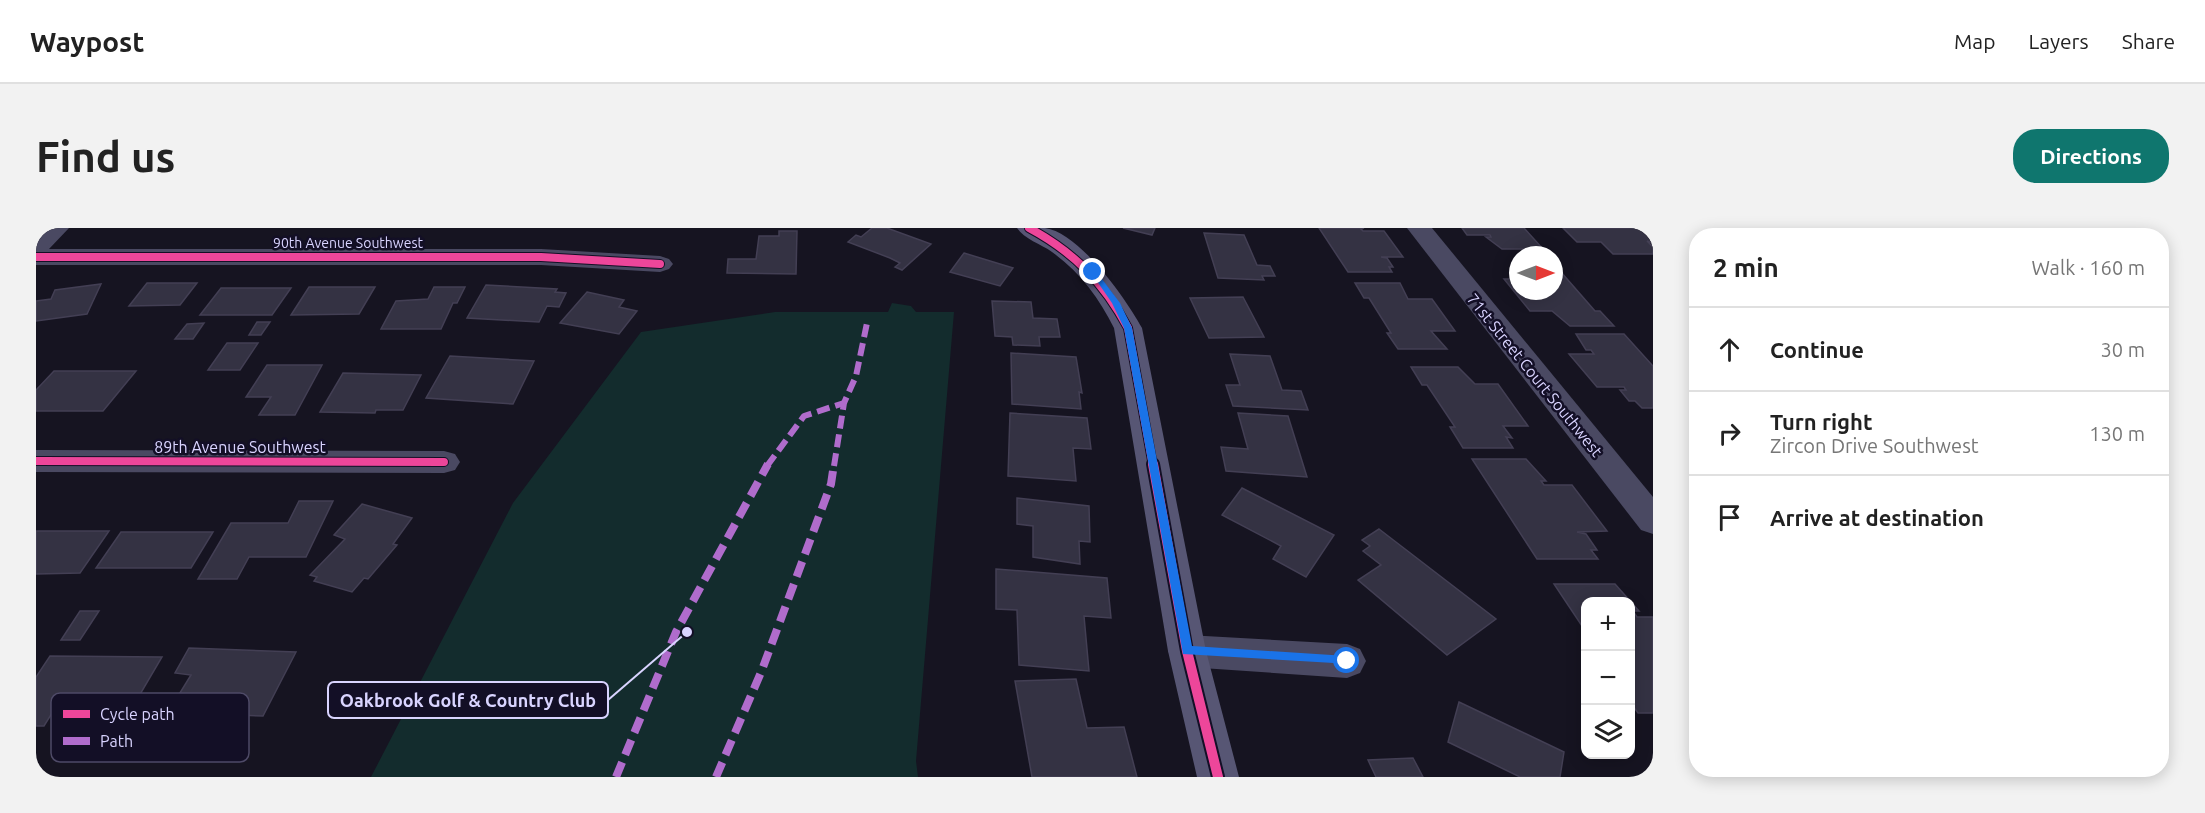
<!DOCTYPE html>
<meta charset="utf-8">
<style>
body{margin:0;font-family:Ubuntu,sans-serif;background:#f2f2f2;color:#222}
.controls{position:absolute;right:18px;bottom:18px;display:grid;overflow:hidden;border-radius:12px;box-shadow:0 3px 15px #0003}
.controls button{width:54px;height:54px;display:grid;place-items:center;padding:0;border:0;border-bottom:2px solid #e0e0e0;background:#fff;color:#222;font:30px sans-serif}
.compass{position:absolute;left:1473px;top:18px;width:54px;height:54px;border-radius:50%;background:#fff;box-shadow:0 3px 15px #0003;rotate:90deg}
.stop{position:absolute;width:18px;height:18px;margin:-14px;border:4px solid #1a73e8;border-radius:50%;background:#fff}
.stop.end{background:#1a73e8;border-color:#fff;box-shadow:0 2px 6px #0008}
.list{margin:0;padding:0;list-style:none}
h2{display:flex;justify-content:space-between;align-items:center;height:78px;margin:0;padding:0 24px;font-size:26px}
h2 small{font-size:20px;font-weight:400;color:#767676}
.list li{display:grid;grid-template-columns:39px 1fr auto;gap:18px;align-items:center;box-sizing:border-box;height:84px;padding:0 24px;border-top:2px solid #e0e0e0}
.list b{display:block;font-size:22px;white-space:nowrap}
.list p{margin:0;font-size:20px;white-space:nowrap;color:#767676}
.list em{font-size:20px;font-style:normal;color:#767676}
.icon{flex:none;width:33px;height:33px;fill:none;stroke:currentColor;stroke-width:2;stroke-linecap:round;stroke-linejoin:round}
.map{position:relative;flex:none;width:1617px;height:549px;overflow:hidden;border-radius:24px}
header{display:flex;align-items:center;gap:36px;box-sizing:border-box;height:84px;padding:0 30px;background:#fff;border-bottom:2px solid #e0e0e0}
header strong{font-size:28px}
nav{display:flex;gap:33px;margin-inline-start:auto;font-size:21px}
.intro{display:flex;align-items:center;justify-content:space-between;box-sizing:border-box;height:144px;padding:0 36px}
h1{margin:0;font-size:42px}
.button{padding:15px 27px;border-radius:24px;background:#0f766e;color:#fff;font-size:21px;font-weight:700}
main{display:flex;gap:36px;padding:0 36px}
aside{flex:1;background:#fff;border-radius:24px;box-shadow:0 3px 15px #0003}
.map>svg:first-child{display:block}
</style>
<header>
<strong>Waypost</strong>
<nav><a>Map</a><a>Layers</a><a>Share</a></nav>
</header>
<div class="intro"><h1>Find us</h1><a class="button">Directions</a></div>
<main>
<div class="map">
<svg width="1617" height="549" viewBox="0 0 1617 549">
<rect width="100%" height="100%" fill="#161421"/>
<!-- green -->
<path fill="#132c2d" d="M856,75l19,3 5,6h38l-38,449 2,16h-547l142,-274 128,-171 134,-20h113z"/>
<!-- building -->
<g fill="#343243" stroke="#433f54" stroke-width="1.5">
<path d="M836,0h15l44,16 -29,26 -7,-3 5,-4 -10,-5 -42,-16 8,-7 5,2z"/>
<path d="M1087,0h32l-3,7z"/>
<path d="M1283,0h45l-3,1 2,2h21l19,26h-22l6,1 6,9h-4l3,5h-44z"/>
<path d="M1426,0h62l19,21h-41l-16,-12h5l-1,-2h-23z"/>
<path d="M1527,0h90v15l-6,-2 6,6v7h-40l-12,-12h-24z"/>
<path d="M743,3h18l-1,43 -69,-1 1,-14h28l3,-23h20z"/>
<path d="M1168,5l40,2 13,30 13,1 5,10h-13l2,4 -46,-2z"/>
<path d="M928,25l49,15 -13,18 -50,-14z"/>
<path d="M1518,36l41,47h5l14,15h-44l-18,-15h-22l-26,-32h14v12h36z"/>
<path d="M111,55h50l-17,22 -51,1z"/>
<path d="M1319,55h45l8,16h24l23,32h-24l16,18h-49l-11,-16h4l-22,-35h-5z"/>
<path d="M65,56l-14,30 -51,7v-20l15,-2 4,-9z"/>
<path d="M450,57l71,4 -2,3 11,1 -7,14 -12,-1 -8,16 -72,-4z"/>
<path d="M273,59h66l-16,27 -68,1z"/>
<path d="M398,59h31l-8,16h-4l-12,26h-60l15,-28 32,-2z"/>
<path d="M185,60h70l-19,27h-72z"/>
<path d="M551,64l37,8 -5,7 18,4 -18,23 -59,-11z"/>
<path d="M1207,69l21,40 -55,1 -19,-40z"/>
<path d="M956,73l39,1 2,16 24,1 3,18h-21l1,9 -27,-1 -1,-8 -17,-1z"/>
<path d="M221,94h13l-9,13h-12z"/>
<path d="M168,95l-11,16h-18l12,-15z"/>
<path d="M1540,106h48l29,32v42h-11l-7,-7h-6l-9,-11h6l-2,-3h-27l-28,-33h25l-3,-4h-5z"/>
<path d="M191,115h31l-18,27h-32z"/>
<path d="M975,125l65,4 6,36 -3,-1 2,17 -69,-5z"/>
<path d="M1194,126l40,2 12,34 19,1 7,19 -75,-4 -7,-21h14z"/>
<path d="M414,128l84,5 -21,43 -87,-6z"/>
<path d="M231,137h55l-27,50h-36l12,-18h-25z"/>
<path d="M1375,139h47l17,17h23l30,42h-25l9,12 -6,-1 7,11h-50l-13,-21h5l-28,-42h-5z"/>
<path d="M18,143h82l-33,40h-67v-21z"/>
<path d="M307,145l78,2 -18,35h-27l-1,3 -55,-1z"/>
<path d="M974,185l77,5 4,31 -18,-1 3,33 -68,-5z"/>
<path d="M1202,185l50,3 19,61 -81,-6 -5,-24 27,2z"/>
<path d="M1436,231h54l20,22h-5l3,4h28l35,46 -30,1 9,2 11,16h-6l7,9h-61z"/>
<path d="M1206,260l92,47 -28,42 -33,-18 8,-13 -59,-31z"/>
<path d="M981,270l72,8 1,36 -11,-1 1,23 -47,-7v-31l-16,-2z"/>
<path d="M263,273h34l-27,56h-57l-12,22h-39l33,-56h57z"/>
<path d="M326,276l50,14 -19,26 4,1 -29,34 -4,-1 -12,14 -38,-11 3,-4 -7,-2 35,-36 -11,-4z"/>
<path d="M1343,301l117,90 -49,36 -89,-75 23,-15 -18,-14 7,-5 -8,-6z"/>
<path d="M0,303h73l-29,42 -44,1z"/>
<path d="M85,304h92l-22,36h-95z"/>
<path d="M960,341l111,9 4,40 -27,-2 5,55 -70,-6 -2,-55 -21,-1z"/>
<path d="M1518,356h61l24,27h-6l4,6h16v96h-15l-8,-11v-100h-44v30z"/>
<path d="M44,383h19l-19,29h-19z"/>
<path d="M153,420l107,4 -33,64 -54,-2 10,-17 -41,-1 13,-21 -16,-2z"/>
<path d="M14,428l112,1 -40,68h-46l13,-20h-32l-13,21h-8v-49z"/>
<path d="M1040,451l11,49 37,-1 13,50h-105l-17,-96z"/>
<path d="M1423,474l105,50 -4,25h-40l-72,-35z"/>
<path d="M1377,530l10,19h-47l-8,-17z"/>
</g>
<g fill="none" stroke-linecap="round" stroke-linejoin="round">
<!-- street -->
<g fill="#4a4962" fill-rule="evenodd">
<path d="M7,0h26l-20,21h492l119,7 9,3 4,5 -4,5 -9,3 -119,-7h-505v-30z"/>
<path d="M1371,0h25l221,269v37l-12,-4z"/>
<path d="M0,222l408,1 11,3 5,8 -5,8 -11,3 -408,-1z"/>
<path d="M1151,407l160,9 13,5 6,12 -6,12 -13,5 -160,-11 -13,-4 -6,-12 6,-12z"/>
</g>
<!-- secondary -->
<path fill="#575674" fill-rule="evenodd" d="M981,0c9,0 19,0 28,0 35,5 81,71 97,100l64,323 33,126h-42l-29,-126 -54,-323c-15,-30 -34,-56 -62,-76 -11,-8 -28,-13 -35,-24z"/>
<!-- quiet-far1 -->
<g stroke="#b06ccc" stroke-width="6" stroke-dasharray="13 6" stroke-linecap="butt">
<path d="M731,238l37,-50 40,-13"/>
<path d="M798,238l10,-63 12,-27 11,-53"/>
</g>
<!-- quiet -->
<g stroke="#b06ccc" stroke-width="8" stroke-dasharray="16 8" stroke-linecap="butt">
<path d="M580,549l60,-145 92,-168"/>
<path d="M680,549l46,-107 69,-186 3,-20"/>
</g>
<!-- cycleway-far1 casing -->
<g stroke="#130f26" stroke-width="10">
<g id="cycleway-far1">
<path d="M993,0c45,24 75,55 99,100l25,138"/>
<path d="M0,29h505l119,7"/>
<path d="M0,233l408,1"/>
</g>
</g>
<!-- cycleway casing -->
<g stroke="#130f26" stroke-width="14">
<path id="cycleway" d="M1117,236l34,187 31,126"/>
</g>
<!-- cycleway-far1 -->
<use href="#cycleway-far1" stroke="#ed469a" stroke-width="8"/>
<!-- cycleway -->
<use href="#cycleway" stroke="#ed469a" stroke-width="10"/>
</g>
<!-- route -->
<path fill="#1a73e8" d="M1054,43h6l24,32 12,25 60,318 155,10 6,5 -2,3 -168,-10 -59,-326 -12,-25z"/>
<g text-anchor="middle" stroke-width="5" stroke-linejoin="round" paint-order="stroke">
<!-- far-street labels -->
<g font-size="14" fill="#d9d4ff" stroke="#130f26">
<text x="312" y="20">90th Avenue Southwest</text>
</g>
<!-- street labels -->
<g font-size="16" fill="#d9d4ff" stroke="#130f26">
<text transform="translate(1499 147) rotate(51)" y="6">71st Street Court Southwest</text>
<text x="204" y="225">89th Avenue Southwest</text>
</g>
</g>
<!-- legend -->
<rect x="15" y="465" width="198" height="69" rx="9" fill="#130f26" stroke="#4e4a67" stroke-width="1.5"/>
<rect x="27" y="482" width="27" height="8" fill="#ed469a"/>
<rect x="27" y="509" width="27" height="8" fill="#b06ccc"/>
<g font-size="16" fill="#d9d4ff">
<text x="64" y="492">Cycle path</text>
<text x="64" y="519">Path</text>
</g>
<!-- callouts -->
<path fill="none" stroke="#d9d4ff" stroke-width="2" d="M651 404L572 472"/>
<circle fill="#d9d4ff" stroke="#130f26" stroke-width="2" cx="651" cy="404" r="6"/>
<rect fill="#130f26" stroke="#d9d4ff" stroke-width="2" x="292" y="454" width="280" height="36" rx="6"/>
<g font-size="18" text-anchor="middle" font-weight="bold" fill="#d9d4ff">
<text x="432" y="479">Oakbrook Golf &amp; Country Club</text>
</g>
</svg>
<div class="controls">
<button>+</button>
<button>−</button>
<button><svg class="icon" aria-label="layers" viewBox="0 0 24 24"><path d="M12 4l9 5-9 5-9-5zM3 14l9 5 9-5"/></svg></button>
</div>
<svg class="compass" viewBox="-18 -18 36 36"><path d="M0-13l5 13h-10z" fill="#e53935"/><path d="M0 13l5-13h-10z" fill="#767676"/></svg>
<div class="stop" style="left:1311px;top:433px"></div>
<div class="stop end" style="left:1057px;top:44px"></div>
</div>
<aside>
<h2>2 min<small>Walk · 160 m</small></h2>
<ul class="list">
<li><svg class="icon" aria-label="ahead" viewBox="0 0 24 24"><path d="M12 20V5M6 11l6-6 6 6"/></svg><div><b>Continue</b></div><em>30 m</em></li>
<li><svg class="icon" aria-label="right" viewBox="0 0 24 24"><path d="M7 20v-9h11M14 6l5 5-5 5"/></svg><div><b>Turn right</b><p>Zircon Drive Southwest</p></div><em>130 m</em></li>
<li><svg class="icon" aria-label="arrive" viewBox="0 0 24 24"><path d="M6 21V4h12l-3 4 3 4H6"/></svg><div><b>Arrive at destination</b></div></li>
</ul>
</aside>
</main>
